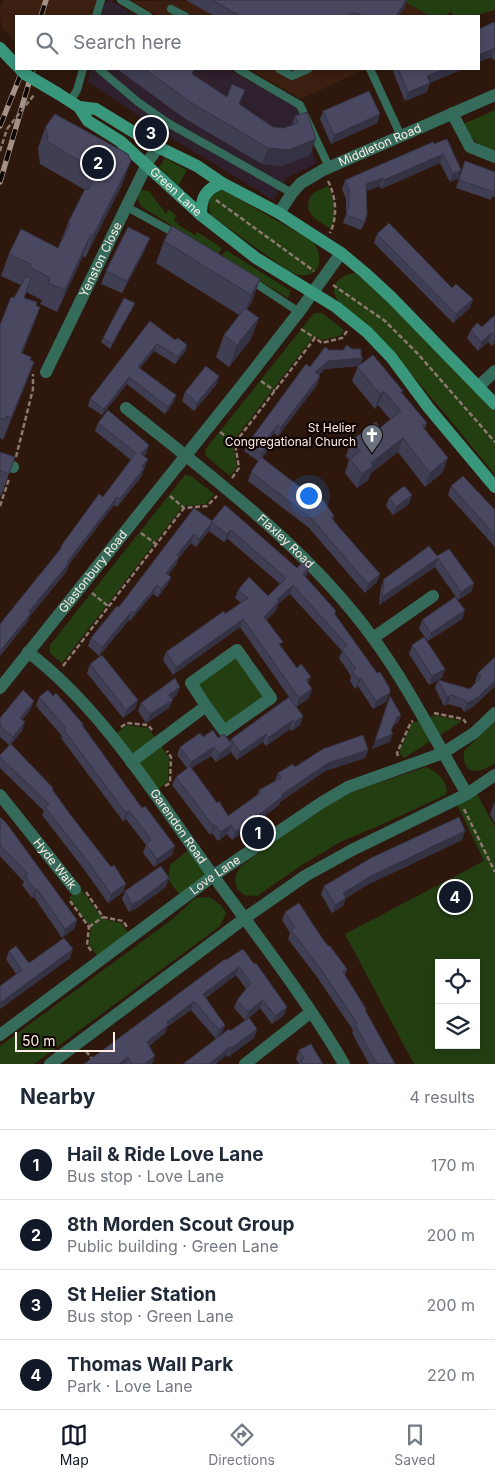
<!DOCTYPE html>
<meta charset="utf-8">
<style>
body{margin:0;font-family:Inter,sans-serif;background:#f6f6f7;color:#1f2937}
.controls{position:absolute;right:15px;bottom:15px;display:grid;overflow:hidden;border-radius:0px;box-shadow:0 2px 8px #0003}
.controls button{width:45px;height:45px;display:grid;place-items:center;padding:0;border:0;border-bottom:1px solid #e0e1e3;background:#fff;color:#1f2937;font:25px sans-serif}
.scale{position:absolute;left:15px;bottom:12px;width:100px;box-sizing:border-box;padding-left:5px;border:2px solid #feede6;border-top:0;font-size:14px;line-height:18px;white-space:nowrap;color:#feede6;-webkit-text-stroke:4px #0f0603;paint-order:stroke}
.you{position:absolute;left:308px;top:495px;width:18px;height:18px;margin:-12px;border:4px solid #fff;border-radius:50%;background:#1a73e8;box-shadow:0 0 0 8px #1a73e833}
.badge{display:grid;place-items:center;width:32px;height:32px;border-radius:50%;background:#111827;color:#fff;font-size:16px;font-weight:700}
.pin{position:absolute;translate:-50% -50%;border:2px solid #fff;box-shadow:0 1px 5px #0006}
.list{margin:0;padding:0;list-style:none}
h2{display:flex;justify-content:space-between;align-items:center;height:65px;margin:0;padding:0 20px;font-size:21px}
h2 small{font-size:16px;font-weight:400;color:#747a83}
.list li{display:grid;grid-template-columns:32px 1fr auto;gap:15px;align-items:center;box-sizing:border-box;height:70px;padding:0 20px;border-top:1px solid #e0e1e3}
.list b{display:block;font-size:19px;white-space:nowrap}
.list p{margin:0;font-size:16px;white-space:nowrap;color:#747a83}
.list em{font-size:16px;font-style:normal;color:#747a83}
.icon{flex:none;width:28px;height:28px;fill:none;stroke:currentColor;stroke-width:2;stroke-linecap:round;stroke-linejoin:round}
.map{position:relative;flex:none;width:495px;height:1064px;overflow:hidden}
.search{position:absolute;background:#fff;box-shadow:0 2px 8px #0003;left:15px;right:15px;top:15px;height:55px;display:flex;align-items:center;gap:12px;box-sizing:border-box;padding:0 18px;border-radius:0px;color:#747a83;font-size:19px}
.sheet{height:345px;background:#fff}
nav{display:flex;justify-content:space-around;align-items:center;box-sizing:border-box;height:70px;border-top:1px solid #e0e1e3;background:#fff;font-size:14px;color:#747a83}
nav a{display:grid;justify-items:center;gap:2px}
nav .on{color:#111827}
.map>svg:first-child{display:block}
</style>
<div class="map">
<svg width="495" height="1064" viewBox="0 0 495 1064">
<rect width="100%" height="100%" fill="#2e180d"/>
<!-- commercial -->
<g fill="#2e202c">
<path d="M110,0l26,16h-36l3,-11z"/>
<path d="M90,69h137l71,38 18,55 -2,3 -26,12 -15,23 -103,-63 -82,-55z"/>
</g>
<!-- built -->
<g fill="#3b1f11">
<path d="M3,0h93l-5,16h-75v26l-15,-16 -1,-16z"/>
<path d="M402,0l28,16h-272l-26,-15z"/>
<path d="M249,69h116l-64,30z"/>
</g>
<!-- green -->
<g fill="#233f12" fill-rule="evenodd">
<path d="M402,0h93v10l-22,6h-20l-2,-5 -5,5h-16z"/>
<path d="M495,110v43c-19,-9 -21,-11 -32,-29z"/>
<path d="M165,158l22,12 -9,16 -19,-19z"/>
<path d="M328,186c6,12 10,31 3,43l-17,-11 -6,-9 1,-10 4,-6z"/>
<path d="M142,190l7,1 17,23 3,-5 7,7 -2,4 6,6 15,9 2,-3 25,16 -4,6 -76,-47c-5,-6 -5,-11 0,-17z"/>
<path d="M223,190l89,51c13,14 9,38 -13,34 -4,-1 -8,-3 -12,-5l-75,-54c-5,-9 -4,-14 0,-23z"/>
<path d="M226,250l65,41 -3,7 -67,-41z"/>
<path d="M355,273l32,27 108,112v63c-39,-49 -80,-97 -121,-144 -9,-11 -36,-24 -39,-36 -5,-13 9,-21 20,-22z"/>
<path d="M314,313h8l22,17 -4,6 -18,4 -8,-4 -80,104 -1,4 4,23 -7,9 -24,-20 -1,-6z"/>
<path d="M185,475l6,1 23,18 -8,10 -23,2 -121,157 -12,-10v-8z"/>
<path d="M236,655l31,43 -42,29 -30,-44z"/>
<path d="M435,715l27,6 -58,37 -5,-6 13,-29z"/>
<path d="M495,721v42c-16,11 -33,13 -31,-12z"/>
<path d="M127,725l21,3 21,29 -1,25 -13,9 -42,-55z"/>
<path d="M426,767c12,6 19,11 21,24l-2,4 -62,29 -43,18 -38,23 -45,31 -13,-1 -7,-6 -2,-11 5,-11 31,-24 77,-50z"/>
<path d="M476,792l19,35v237h-81l-69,-130 139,-73 -27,-57zM439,963h37v82h-37z"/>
<path d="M190,849l22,29 -29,22 -15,-21 2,-14z"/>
<path d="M80,888l23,31 18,4 11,15 -31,23 -12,-16 2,-17 -22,-31z"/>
<path d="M209,897l12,8 5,8 -6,13 -186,138h-34v-18l174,-128 21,-20z"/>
</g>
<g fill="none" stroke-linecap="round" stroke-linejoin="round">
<!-- path -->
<g stroke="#8c7970" stroke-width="2.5" stroke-dasharray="5 2.5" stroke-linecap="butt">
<path d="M0,151l7,-22"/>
<path d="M328,181c8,16 10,35 2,52"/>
<path d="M216,200l98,71"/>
<path d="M333,285l52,36 33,33 77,88"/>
<path d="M301,329l14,9"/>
<path d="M261,381l14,10"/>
<path d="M220,432l15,11"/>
<path d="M16,457l17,-68v-15"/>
<path d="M232,478l7,-10 -4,-25 80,-105 7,5 20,-5 5,-7"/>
<path d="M170,496l14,12"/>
<path d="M0,506l9,-27"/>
<path d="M141,533l15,11"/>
<path d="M92,593l16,13"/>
<path d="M63,666l121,-158 23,-2 10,-10"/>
<path d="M434,713l29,6 3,4"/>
<path d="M121,727l6,-4 21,2 4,5"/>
<path d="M398,756l-1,-3 14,-31 2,-1"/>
<path d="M165,786l5,-3 1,-26 -4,-6"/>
<path d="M464,809l31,63"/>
<path d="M86,892l17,25 20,4 4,6"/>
<path d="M70,901l19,26 -2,18 5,7"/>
<path d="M89,927l14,-10"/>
<path d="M86,1051l10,13"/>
</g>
<!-- service -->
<g stroke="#356b5a" stroke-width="8">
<path d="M121,0l27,16"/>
<path d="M171,9l14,7"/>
<path d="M96,16l5,-16"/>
<path d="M99,69l39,33 30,21 124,70"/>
<path d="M238,69l62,36 29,62"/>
<path d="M279,69l13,7 16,-7"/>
<path d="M370,69l31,67"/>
<path d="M70,102l7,-12 6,-21"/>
<path d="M127,207l51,28"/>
<path d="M249,279l50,33"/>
</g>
<!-- minor -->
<g stroke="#356b5a" stroke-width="12">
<path d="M452,113l18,34 25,10"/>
<path id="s1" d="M279,213l13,-20 9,-10 22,-13 172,-75"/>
<path id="s2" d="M46,372l103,-212 9,-13"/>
<path d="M479,386l16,-15"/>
<path id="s3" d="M126,408c87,70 181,139 247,230 36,49 63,104 94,156"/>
<path d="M0,462l13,5"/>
<path d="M373,638l60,-42"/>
<path id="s4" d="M28,652c75,57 129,147 184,222 45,62 93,123 132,190"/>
<path id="s5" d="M0,688l239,-299 60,-77 42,-59"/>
<path d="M131,762l75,-56 -15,-23 46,-33 34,48 -47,33 -18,-25"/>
<path id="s6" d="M0,795l75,94"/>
<path d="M245,1064l66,-52"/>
</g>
<!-- tertiary -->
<g stroke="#356b5a" stroke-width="12">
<path id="s7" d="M0,1035l213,-159 108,-73 27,-16 95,-34 31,-20 21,-20"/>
<path d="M50,1064l195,-146 60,-42 47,-26 115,-56 28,-19"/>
</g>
<!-- secondary -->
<g stroke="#39977c" stroke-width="12">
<path d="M0,48l16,17"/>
<path id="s8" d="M57,93l22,14 9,14 32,20 81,74 55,43 80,49 31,25 24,25 37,50 67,80"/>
<path d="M79,107l17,2 62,38 39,19 25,17 57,30 62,40 24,20 26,24 104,107"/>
<path d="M201,215c0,-17 4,-26 21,-32"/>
</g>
<!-- rail casing -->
<g stroke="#a39087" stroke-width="5.5">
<g id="rail">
<path d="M41,16l5,-16"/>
<path d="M0,126l23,-57"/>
<path d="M0,182l33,-113"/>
</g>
</g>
<!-- rail -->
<use href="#rail" stroke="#0f0603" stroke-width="4" stroke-dasharray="11" stroke-linecap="butt"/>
<!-- path-bridge -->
<path stroke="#8c7970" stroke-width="2.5" stroke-dasharray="5 2.5" stroke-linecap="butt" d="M7,129l27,-34"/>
<!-- secondary-bridge -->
<path stroke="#39977c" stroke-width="12" d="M20,69l5,5 32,19"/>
</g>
<!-- wall -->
<g fill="#403e53">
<path d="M186,0h221l-3,8 -5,8h-185z"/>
<path d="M495,26v33l-2,1 -1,-3 -13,5v-33z"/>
<path d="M117,69h77l-2,5 81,53 11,1 8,-3 3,-9 15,39 -28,11 -20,-2 -78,-46z"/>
<path d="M392,69h71l-34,14 -2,9 -22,9z"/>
<path d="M323,111l57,3 -3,9 -46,21 -11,-25z"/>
<path d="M46,126l77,57 -38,75 -2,-2 -26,56 -17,-8 2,-4 -16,-8 -2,6 12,8 4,1 -18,47 12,8 -31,78 -3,-2v-113l21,-40 -20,-9 8,-22 49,-6 10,-25 17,-33 -45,-26 -2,-16z"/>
<path d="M434,144l27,26 -3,9 -8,3 -10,-19 -59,26 -1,-3 -14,5 -1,31 -4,8 -18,-7 3,-9v-15l-4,-10 3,-9z"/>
<path d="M465,161l30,11v25l-3,-1 -1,4 -35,-12z"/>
<path d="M377,234l75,54 21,11 -3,9 -17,15 -79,-80z"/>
<path d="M164,241l96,38 -8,22 -5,8 4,30 -22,28 -13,-10 8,-22 15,-20 -83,-52z"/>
<path d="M145,250l-23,43 -21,-9 5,-13z"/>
<path d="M133,307l-23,42 -9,-7 2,-4z"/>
<path d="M495,315v28l-3,3 -4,-4 -10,9 -11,-13 4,-8 11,-3z"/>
<path d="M150,321l25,19 12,5 -2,7 -10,12 -21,-13 -14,17 34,34 -9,12 -38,-30 -25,31 -14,-9 2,-7z"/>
<path d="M329,350l31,15 42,28 25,30 -3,6 19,43 -18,15 -27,-35 -27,21 -3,7 -11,8 -12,-15 4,-13 -3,-4 5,-15 29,-13 10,-9 -12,-14 -3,4 -23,-28 6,-15 -33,3 -6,6 -2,10 -39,51 -4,-3 -6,10 1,1 -3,9 -4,5 72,58 -1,3 44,63 -12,11 -56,-65 -61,-47 3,-9 7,-11 -14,-10 4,-8 62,-76z"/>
<path d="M219,376l-3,9 -22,26 -12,-10 3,-9z"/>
<path d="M98,423l51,22 -3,9 -2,2 4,3 -7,18 -24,30 -3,-2 -45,59 -3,8 -36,44 -2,5 -28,35 59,-105 2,-5 42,-49 28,-37 -36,-29z"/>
<path d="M0,452l15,5 -14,39 -1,-1z"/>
<path d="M451,486l44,24v37l-47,-52z"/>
<path d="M389,498l20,6 -16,11 -7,-9z"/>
<path d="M225,505l72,63 10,7 -2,2 31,34 -1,3 52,87 -14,8 -15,-23 -3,3 -5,-8 1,-5 -12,-18 3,-7 -52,-57 -12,10 -2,6 -9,10 14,27 27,36 1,15 -13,9 -56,-80 -67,48 -10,-15 3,-8 59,-38 16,-11 -6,-5 3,-8 30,6 12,-12 -52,-45 -4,3 -15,-11 -13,16 -5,-4 -13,16 -2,6 -8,10 3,2 -4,8 -9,12 -5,-3 -23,27 -1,-1 -30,36 -11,-10 3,-8 28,-31 75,-99 18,13z"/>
<path d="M437,556l37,27 -3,9 -13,8 -23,-33 -56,38 2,-18 3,-8z"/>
<path d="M465,610l-3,9 -34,22 -9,-12 3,-9z"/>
<path d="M412,645l33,24 -3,9 -13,7 -20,-31z"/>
<path d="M495,657v29l-21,20 -10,6 -2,-4 -14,-4 -4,2 -9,-18 3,-8 32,9 6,-7h-1l3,-9z"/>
<path d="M90,664l48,36 -3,9 -12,9 -36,-45z"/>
<path d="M177,695l-5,4 -3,9 -23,15 -8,-12 3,-8z"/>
<path d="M53,696l30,28v2l89,129 -18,12 -11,-14 3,-8 -20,-26 -3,2 -62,-83 1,-2 -26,-30 3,-9z"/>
<path d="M31,709l-9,11v11l-11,13 41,46 17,23 42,54 15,17 -3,8 -15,11 -25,-35 -41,-53 2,-4 -44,-43v-13l9,-10 -9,-8v-19z"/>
<path d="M303,716l-3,9 -8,6 -2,-2 -24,17 -3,-4 -26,18 -7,-9 -1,3 -13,8 -5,-6 -19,12 25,35 11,13 29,-21 2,-5 16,-9 3,-8 17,-6 73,-17 -3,8 -40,13 -45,31 -1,3 -47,35 -5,-6 -9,7 -6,-8 -2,2 -38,-50 4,-8 11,-9 -10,-13 3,-8 23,-10 15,1 12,4 1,-3z"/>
<path d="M495,802v21l-5,-9 3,-8z"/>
<path d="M0,817l77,103 -3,9 -12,9 -28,-41 -2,1 -10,-13 2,-3 -24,-26z"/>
<path d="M462,840l-95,45 -21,13 -3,8 -11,7 -11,-19 3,-8z"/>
<path d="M166,887l-29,21 -8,4 -7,-13 3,-8z"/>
<path d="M285,912l37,26 25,31 -2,6 21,34v2l29,53h-26l-17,-31 1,-3 -36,-53 -29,-38 2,-6 -8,-13z"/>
<path d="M9,951l20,12 41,-5 -70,51v-23l16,-12 -10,-15z"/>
<path d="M226,960l28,4 33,43 -3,8 -12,9 -12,-16 -11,10 8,11 -3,9 -26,19 -1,-2 3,-24 15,-11 -11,-12 3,-8 9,-11 -10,-14 -30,23 19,27 -3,8 -6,6 -25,-29 -24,17 -2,6 -16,13 3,18h-68z"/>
<path d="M299,1050l24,14h-24l-3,-5z"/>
</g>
<!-- shaded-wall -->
<g fill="#343243">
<path d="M406,0h1l-3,8 -5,8h-3z"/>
<path d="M495,48l-3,9 -13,5v-7z"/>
<path d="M445,69h18l-39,16 3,-9z"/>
<path d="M430,83l-3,9 -22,9 3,-9z"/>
<path d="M380,114l-3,9 -46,21 3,-9z"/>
<path d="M316,139l-6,16 -28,11 -20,-2 6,-16z"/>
<path d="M443,154l-3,9 -59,26 3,-9z"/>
<path d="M131,161l-8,22 -38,75 8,-22z"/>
<path d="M461,170l-3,9 -8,3 3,-8z"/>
<path d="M383,178l-3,8 -17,6 3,-8z"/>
<path d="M91,234l-8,22 -26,56 8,-22z"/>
<path d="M150,238l-5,12 -23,43 5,-12z"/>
<path d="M260,279l-8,22 -9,16 8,-22z"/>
<path d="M473,299l-3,9 -17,15 3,-9z"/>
<path d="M135,303l-2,4 -23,42 2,-5z"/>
<path d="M40,307l-8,22 -19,46 8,-22z"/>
<path d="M259,318l-8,21 -22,28 8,-22z"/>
<path d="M492,333l-4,9 -10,9 3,-9z"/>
<path d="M495,338v5l-3,3z"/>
<path d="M157,344l-3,7 -19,23 3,-7z"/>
<path d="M187,345l-2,7 -10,12 3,-7z"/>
<path d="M363,358l-3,8 -35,3 -13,11 3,-8 13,-11z"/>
<path d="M34,362l-8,22 -23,56 8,-22z"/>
<path d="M219,376l-3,9 -22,26 3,-8z"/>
<path d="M320,376l-3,9 -39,51 3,-9z"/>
<path d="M129,377l-2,7 -25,31 2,-6z"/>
<path d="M384,391l-6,14 -3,4 5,-15z"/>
<path d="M176,395l-2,7 -9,12 3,-7z"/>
<path d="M277,425l-3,8 -11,17 3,-9z"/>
<path d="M403,438l-5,14 -27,21 -3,7 -11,8 5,-14 9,-11z"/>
<path d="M269,444l-3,9 -7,9 3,-9z"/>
<path d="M149,445l-3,9 -8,8 3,-8z"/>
<path d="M448,458l-5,14 -18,15 5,-14z"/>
<path d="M148,459l-3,8 -6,8 3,-9z"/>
<path d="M144,468l-3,9 -24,30 3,-8z"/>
<path d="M412,495l-3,9 -16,11 3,-8z"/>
<path d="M117,497l-3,8 -45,59 -3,8 -36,44 -2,5 -28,35v-5z"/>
<path d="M212,522l-3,9 -13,16 3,-8z"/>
<path d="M231,530l-3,9 -4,3 3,-8z"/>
<path d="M194,534l-3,9 -13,16 -2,6 -13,17 3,-9 11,-18z"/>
<path d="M438,558l-3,9 -56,38 3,-8z"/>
<path d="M310,566l-3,9 -7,8 3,-9z"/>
<path d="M380,574l-3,8 -12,11 3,-9z"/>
<path d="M171,577l-4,8 -9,12 3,-8z"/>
<path d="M474,583l-3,9 -13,8 3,-8z"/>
<path d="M157,585l-4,9 -23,27 4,-8z"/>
<path d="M293,585l-3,9 -12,10 -2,6 -15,16 3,-9 13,-17z"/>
<path d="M465,610l-3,9 -34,22 3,-8z"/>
<path d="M132,611l-3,9 -30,36 3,-9z"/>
<path d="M243,619l-3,8 -67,48 3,-8z"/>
<path d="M445,669l-3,9 -13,7 3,-9z"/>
<path d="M311,677l-4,8 -1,-5z"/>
<path d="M361,678l-3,8 -3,3 3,-9z"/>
<path d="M495,680v6l-21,20 -10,6 3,-9z"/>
<path d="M180,687l-3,8 -11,8 3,-8z"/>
<path d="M312,689l-3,9 -13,9 3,-9z"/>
<path d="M390,693l-3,8 -14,8 3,-8z"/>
<path d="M451,695l-3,9 -4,2 3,-9z"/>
<path d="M138,700l-3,9 -12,9 3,-8z"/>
<path d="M173,700l-4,8 -23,15 4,-9z"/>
<path d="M34,701l-3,8 -14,17 3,-8z"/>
<path d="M401,715l-3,8 -4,2 -5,10 4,-1 -3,8 -18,7 3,-8 22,-24z"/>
<path d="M303,716l-3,9 -8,6 3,-9z"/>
<path d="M293,720l-3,9 -24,17 3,-9z"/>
<path d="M25,722l-3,9 -13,14 4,-8z"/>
<path d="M266,734l-3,8 -26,18 3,-8z"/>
<path d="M232,745l-3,9 -13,8 3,-8z"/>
<path d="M214,747l-3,9 -23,14 3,-8z"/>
<path d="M368,750l-3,8 -40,13 -45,31 -1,3 -47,35 4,-8 45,-37 47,-32z"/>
<path d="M129,810l-3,9 -3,2 3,-8z"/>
<path d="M215,825l-3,8 -2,2 3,-9z"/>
<path d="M231,825l-4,9 -9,7 3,-9z"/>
<path d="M465,831l-3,9 -95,45 -21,13 -3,8 -11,7 3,-8 8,-12 28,-17z"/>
<path d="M175,846l-3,9 -18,12 3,-8z"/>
<path d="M169,878l-3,9 -29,21 -8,4 3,-8z"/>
<path d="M126,884l-3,8 -15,11 3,-9z"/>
<path d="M37,889l-3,8 -2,1 3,-8z"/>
<path d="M77,920l-3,9 -12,9 3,-9z"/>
<path d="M73,949l-3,9 -70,51v-6z"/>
<path d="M239,967l-3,8 -36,27 3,-8z"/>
<path d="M263,1000l-3,8 -15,13 3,-9z"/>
<path d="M194,1001l-3,9 -24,17 -2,6 -21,18 3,-9 20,-20z"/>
<path d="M287,1007l-3,8 -12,9 3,-8z"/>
<path d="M225,1025l-3,8 -6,6 3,-9z"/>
<path d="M257,1029l-3,9 -26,19 3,-9z"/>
<path d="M230,1047l-3,8 -11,9h-7z"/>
<path d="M155,1056l-3,8h-8z"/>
<path d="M128,1057l-3,7h-6z"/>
</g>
<!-- building -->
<g fill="#4a4860" stroke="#343243">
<path d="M212,0h194l-10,16h-31l-11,-3 -7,3h-107z"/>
<path d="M494,22l1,4v22l-16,7v-26z"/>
<path d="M145,69h36l2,1 1,-1h10l-2,5 35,23 5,-13 13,6 -6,14 34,23 11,1 14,-5 -3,-7 12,-4 9,27 -28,11 -20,-2 -78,-46z"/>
<path d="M398,69h47l-18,7 3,7 -22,9z"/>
<path d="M369,91l11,23 -46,21 -11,-24z"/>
<path d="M55,114l73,40 3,7 -38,75 -2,-2 -26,56 -17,-7 2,-5 -20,-11 1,-3 -22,-10 12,-25 37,19 12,-24 -2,-1 17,-34 3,1 9,-19 -49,-29 -2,-16z"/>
<path d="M447,139l14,31 -8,4 -10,-20 -59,26 -1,-2 -17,6 1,29 -2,9 -19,-7 3,-10v-15l-4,-10 88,-38 1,2z"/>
<path d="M465,161l30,11v15l-1,5 -35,-12z"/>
<path d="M389,223l63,65 4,-4 17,15 -17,15 -79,-80z"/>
<path d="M172,226l88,53 -9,16 -87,-54z"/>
<path d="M128,227l22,11 -23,43 -21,-10z"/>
<path d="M26,276l5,2 -7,20 13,4 -1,4 4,1 -19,46 10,4 -1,3 4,2 -23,56 -5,-2v4l-6,-2v-93l11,-28 3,1z"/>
<path d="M124,298l11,5 -23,41 -9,-6z"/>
<path d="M245,308l14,10 -22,27 -13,-10z"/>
<path d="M495,315v22l-3,-4 -11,9 -10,-12 6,-7 5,4z"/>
<path d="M150,321l25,19 3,-2 9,7 -9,12 -21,-13 -19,23 38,28 -8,12 -39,-30 -25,32 -14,-10z"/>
<path d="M347,345l5,4h9v7l2,2 -35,3 -13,11 5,4 -39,51 -4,-2 -11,16 3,3 -7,9 -14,-10 58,-79 4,3 15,-20 4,3h14z"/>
<path d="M373,355l30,36 -2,1 26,31 -5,3 26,32 -18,15 -27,-35 -32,25 2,3 -11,8 -12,-15 10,-8 -9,-10 25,-19 4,6 21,-17 -17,-20 -4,3 -23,-27z"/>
<path d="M206,366l13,10 -22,27 -12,-11z"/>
<path d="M108,410l41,35 -8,9 7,5 -6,7 2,2 -24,31 -3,-2 -50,65 2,1 -40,48 2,2 -31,38v-27l62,-77 -1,-1 38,-52 4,3 33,-44 -38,-30z"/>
<path d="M0,452l15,5 -6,17 -9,-4z"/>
<path d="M261,457l52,40 2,-2 9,6 10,15 -3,2 49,56 -12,10 -56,-65 -61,-47z"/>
<path d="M463,476l32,34v25l-44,-49z"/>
<path d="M404,486l8,9 -16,12 -7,-9z"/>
<path d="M225,505l72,63 7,-7 6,5 -7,8 33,37 -2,2 43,60 3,-1 10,17v4l-14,8 -15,-23 -3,2 -5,-8 3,-3 -14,-19 5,-5 -54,-60 -16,15 2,1 -15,16 19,25 -4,2 18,24 4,-4 10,13 -5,3 6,9 -13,9 -56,-79 -67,48 -10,-15 58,-41 1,3 23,-16 -10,-8 11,-13 19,19 18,-18 -55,-48 -4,4 -15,-12 -13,17 -5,-5 -17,21 2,2 -13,16 5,4 -10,12 -4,-4 -23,28 -2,-2 -30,36 -11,-9 26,-32 2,1 75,-99 18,13z"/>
<path d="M429,546l8,10 12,-7 25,34 -13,9 -23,-34 -56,39 2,-18z"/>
<path d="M455,597l10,13 -34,23 -9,-13z"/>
<path d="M424,637l21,32 -13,7 -20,-31z"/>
<path d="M102,655l36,45 -12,10 -36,-46z"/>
<path d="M495,657v23l-18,18 -10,5 -2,-3 -14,-5 -4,2 -9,-17 32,9 11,-12 -3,-4z"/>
<path d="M175,678l5,9 -11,8 4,5 -23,14 -9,-11z"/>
<path d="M23,690l11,11 -14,17 5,4 -12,15 -13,-11v-8z"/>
<path d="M48,690l5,6 3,-3 27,31 -1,1 60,83 3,-2 30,40 -18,13 -11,-15 5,-4 -22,-30 -3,3 -62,-83 2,-2 -27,-31z"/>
<path d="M390,696l11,19 -4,2 -6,14 2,3 -18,7z"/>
<path d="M289,697l14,19 -8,6 -2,-2 -24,17 -3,-3 -26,18 -9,-13z"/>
<path d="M213,730l5,8 6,-4 8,11 -13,9 -5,-7 -23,15 -11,-15 20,-14 3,4z"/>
<path d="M363,735l5,15 -40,13 -47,32 1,2 -46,35 -5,-7 -10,7 -6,-7 -2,1 -37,-49 14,-11 27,37 2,-2 9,15 32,-23 -1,-3 22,-12 -3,-5 15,-9 2,3 28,-18z"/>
<path d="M11,744l42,44 -1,1 17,24 42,54 3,-2 12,19 -15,10 -25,-35 -41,-52 4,-3 -49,-47v-2z"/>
<path d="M0,817l7,7 70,96 -12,9 -28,-40 -2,1 -10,-14 3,-2 -28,-29z"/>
<path d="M459,817l6,14 -94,45 -28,17 3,5 -11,7 -11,-19 47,-28z"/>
<path d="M161,866l8,12 -29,22 -8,4 -7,-13z"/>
<path d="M299,903l23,35 6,8h2l17,23 -4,3 23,37 -1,1 30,54h-18l-22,-40 2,-1 -37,-55 -29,-38 4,-3 -10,-15z"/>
<path d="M64,938l9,11 -73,54v-17l22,-16 -13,-19 7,-5 13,17z"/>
<path d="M243,949l11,15 2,-1 31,44 -12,9 -12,-16 -15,12 -11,-12 14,-17 -12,-16 -36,27 22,31 -6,5 -25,-29 -27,21 1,3 -21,17 8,14 -11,8h-12l-4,-7 -9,7h-35l141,-105 1,1z"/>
<path d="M249,1018l8,11 -26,19 -1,-1 -21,17h-26l46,-35 1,2z"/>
<path d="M311,1044l12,20h-20l-2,-4 3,-2 -5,-8z"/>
</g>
<!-- icons -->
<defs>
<g id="church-pin" transform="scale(1.125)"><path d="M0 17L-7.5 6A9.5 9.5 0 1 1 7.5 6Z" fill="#6b7280" stroke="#0f0603"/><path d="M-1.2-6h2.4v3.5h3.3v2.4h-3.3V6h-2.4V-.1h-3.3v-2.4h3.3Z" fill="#fff"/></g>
</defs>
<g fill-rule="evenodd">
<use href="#church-pin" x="372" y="435"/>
</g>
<g text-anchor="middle" stroke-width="4.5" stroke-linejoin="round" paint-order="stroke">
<!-- street labels -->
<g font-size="12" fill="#feede6" stroke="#0f0603">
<text dy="4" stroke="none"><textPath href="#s1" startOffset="125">Middleton Road</textPath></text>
<text dy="4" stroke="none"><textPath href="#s8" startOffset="156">Green Lane</textPath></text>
<text dy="4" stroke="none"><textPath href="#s2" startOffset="125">Yenston Close</textPath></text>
<text dy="4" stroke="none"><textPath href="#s3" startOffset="208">Flaxley Road</textPath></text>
<text dy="4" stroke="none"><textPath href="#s5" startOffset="149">Glastonbury Road</textPath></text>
<text dy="4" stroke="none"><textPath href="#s4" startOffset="231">Garendon Road</textPath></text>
<text dy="4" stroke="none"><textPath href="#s6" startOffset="88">Hyde Walk</textPath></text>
<text dy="4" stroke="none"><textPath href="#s7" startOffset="268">Love Lane</textPath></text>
</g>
<!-- poi labels -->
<g font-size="12" fill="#feede6" stroke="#0f0603" text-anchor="end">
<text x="356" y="432">St Helier<tspan x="356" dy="14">Congregational Church</tspan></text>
</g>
</g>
</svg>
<div class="controls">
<button><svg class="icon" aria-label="locate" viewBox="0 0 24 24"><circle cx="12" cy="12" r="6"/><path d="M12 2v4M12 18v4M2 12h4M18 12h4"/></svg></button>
<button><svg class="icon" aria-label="layers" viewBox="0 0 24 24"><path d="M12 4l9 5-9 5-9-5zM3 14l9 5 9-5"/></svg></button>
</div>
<div class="scale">50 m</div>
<div class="you"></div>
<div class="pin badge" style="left:258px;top:833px">1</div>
<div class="pin badge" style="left:98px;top:163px">2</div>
<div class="pin badge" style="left:151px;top:133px">3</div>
<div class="pin badge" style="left:455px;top:897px">4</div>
<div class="search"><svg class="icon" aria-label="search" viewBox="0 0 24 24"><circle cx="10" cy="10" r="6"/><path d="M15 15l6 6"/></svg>Search here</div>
</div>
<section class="sheet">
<h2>Nearby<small>4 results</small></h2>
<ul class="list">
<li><span class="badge">1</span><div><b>Hail &amp; Ride Love Lane</b><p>Bus stop · Love Lane</p></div><em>170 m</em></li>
<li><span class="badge">2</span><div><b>8th Morden Scout Group</b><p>Public building · Green Lane</p></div><em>200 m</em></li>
<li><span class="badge">3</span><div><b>St Helier Station</b><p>Bus stop · Green Lane</p></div><em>200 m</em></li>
<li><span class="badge">4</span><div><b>Thomas Wall Park</b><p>Park · Love Lane</p></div><em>220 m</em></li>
</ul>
</section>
<nav>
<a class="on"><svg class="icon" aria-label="map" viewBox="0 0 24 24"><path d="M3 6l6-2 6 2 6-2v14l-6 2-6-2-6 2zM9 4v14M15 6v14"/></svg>Map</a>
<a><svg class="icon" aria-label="directions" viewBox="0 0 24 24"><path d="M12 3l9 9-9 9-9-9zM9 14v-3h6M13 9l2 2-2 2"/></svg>Directions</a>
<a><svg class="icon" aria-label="saved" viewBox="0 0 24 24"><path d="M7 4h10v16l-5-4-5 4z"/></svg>Saved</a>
</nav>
